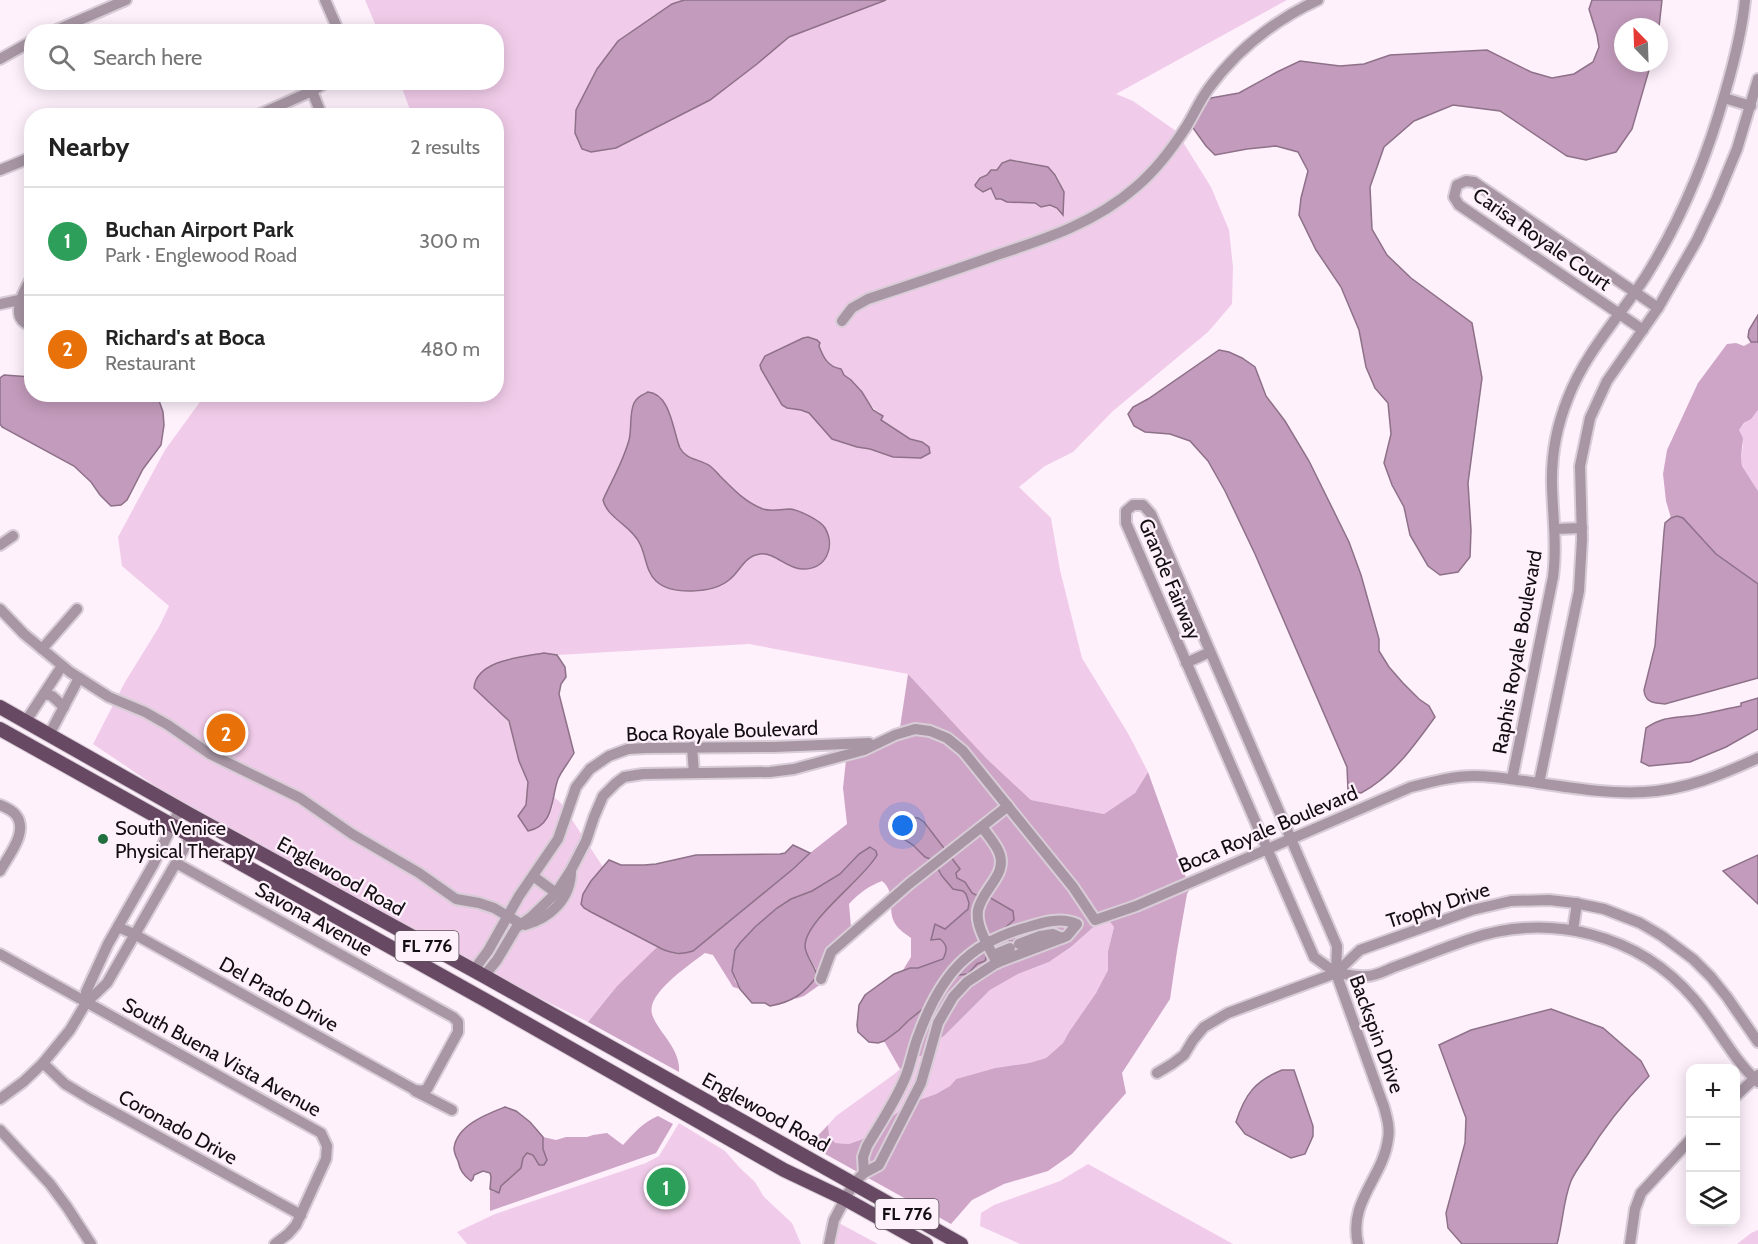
<!DOCTYPE html>
<meta charset="utf-8">
<style>
body{margin:0;font-family:Cabin,sans-serif;background:#f6f6f6;color:#222}
.controls{position:absolute;right:18px;bottom:18px;display:grid;overflow:hidden;border-radius:12px;box-shadow:0 3px 15px #0003}
.controls button{width:54px;height:54px;display:grid;place-items:center;padding:0;border:0;border-bottom:2px solid #e0e0e0;background:#fff;color:#222;font:30px sans-serif}
.compass{position:absolute;left:1614px;top:18px;width:54px;height:54px;border-radius:50%;background:#fff;box-shadow:0 3px 15px #0003;rotate:337deg}
.you{position:absolute;left:903px;top:826px;width:21px;height:21px;margin:-15px;border:4px solid #fff;border-radius:50%;background:#1a73e8;box-shadow:0 0 0 9px #1a73e833}
.badge{display:grid;place-items:center;width:39px;height:39px;border-radius:50%;background:#d93025;color:#fff;font-size:20px;font-weight:700}
.pin{position:absolute;translate:-50% -50%;border:3px solid #fff;box-shadow:0 2px 6px #0006}
.list{margin:0;padding:0;list-style:none}
h2{display:flex;justify-content:space-between;align-items:center;height:78px;margin:0;padding:0 24px;font-size:26px}
h2 small{font-size:20px;font-weight:400;color:#767676}
.list li{display:grid;grid-template-columns:39px 1fr auto;gap:18px;align-items:center;box-sizing:border-box;height:108px;padding:0 24px;border-top:2px solid #e0e0e0}
.list b{display:block;font-size:22px;white-space:nowrap}
.list p{margin:0;font-size:20px;white-space:nowrap;color:#767676}
.list em{font-size:20px;font-style:normal;color:#767676}
.icon{flex:none;width:33px;height:33px;fill:none;stroke:currentColor;stroke-width:2;stroke-linecap:round;stroke-linejoin:round}
.map{position:relative;flex:none;width:1758px;height:1244px;overflow:hidden}
.search{position:absolute;background:#fff;box-shadow:0 3px 15px #0003;left:24px;top:24px;width:480px;height:66px;display:flex;align-items:center;gap:15px;box-sizing:border-box;padding:0 21px;border-radius:24px;color:#767676;font-size:22px}
.panel{position:absolute;background:#fff;box-shadow:0 3px 15px #0003;left:24px;top:108px;width:480px;height:294px;border-radius:24px}
.map>svg:first-child{display:block}
</style>
<div class="map">
<svg width="1758" height="1244" viewBox="0 0 1758 1244">
<rect width="100%" height="100%" fill="#fef1fc"/>
<!-- green -->
<g fill="#f1ccea" fill-rule="evenodd">
<path d="M365,0h922l-171,94 17,7 43,30 35,56 18,43 4,37 -1,37 -24,28 -95,79 -40,41 -28,14 -26,21 32,31 9,52 22,88 47,77 19,37 -13,21 -31,21 -73,-14 -44,-41 -79,-85 -159,-30 -192,11 -13,-2 -53,52 17,16 11,40 9,21 -2,23 -8,11 34,-7 2,-12 7,6 42,64 -20,27 1,14 73,39 -40,39 -29,36 -101,-50 -296,-162 -98,-66 32,-62 34,-55 10,-21 -47,-40 -4,-29 47,-87 40,-55 291,-1v-278l-84,-1 -12,-32 96,-1v-50l-118,-1zM1016,160c10,2 20,3 30,7 16,5 20,33 16,48l-5,-7 -7,-3 -9,2 -6,-4 -28,-1 -6,-3 -10,-11 -10,1 -6,-4 5,-7zM818,346c5,11 10,21 23,23 4,10 13,14 20,22 7,8 10,17 19,22l1,7 29,19 12,3 -1,16 -31,-2 -20,-7 -13,-2 -18,-6 -17,-14 -5,-7 -8,-7 -8,-3 -14,-2 -5,-3 -21,-36z"/>
<path d="M1758,410v81l-16,-25 -1,-9 2,-12 -4,-15c5,-8 13,-12 19,-20z"/>
<path d="M1108,918l6,9 -6,24v19l-12,23 -27,39 -6,11 -17,15 -17,5 -34,5 -39,11 -6,7 -14,8 -23,8 -42,34 -22,8 -15,-1 -5,-8 -1,-10 8,-9 57,-41 21,-18 30,-21 46,-46 28,-16 31,-12 22,-15 27,-24z"/>
<path d="M679,1123l46,28 15,17 15,14 9,15 28,26 9,21h-334l-10,-12 38,-18 151,-51 13,-7z"/>
<path d="M1088,1164l145,80h-213l-40,-18 1,-13 13,-8 66,-24z"/>
<path d="M839,1223l39,21h-44z"/>
<path d="M1758,1230v14h-21l14,-11z"/>
</g>
<!-- forest -->
<g fill="#cea5c7">
<path d="M1751,342h7v68l-7,9 -7,4 -5,7 4,8 -2,19 1,9 16,25v93l-42,-30 -12,-14 -5,-3 -22,-21 -6,2 -5,-17 -3,-27 4,-24 31,-67 29,-39 9,-1 8,3z"/>
<path d="M908,674l79,85 44,41 73,14 31,-21 13,-21 42,117 -3,5 -10,57 -7,48 -48,74 4,20 -54,61 -24,17 -44,13 -32,16 -21,24 -142,-79 19,-20 1,10 6,8 14,1 22,-8 16,-16 26,-18 23,-8 14,-8 6,-7 39,-11 34,-5 17,-5 17,-15 6,-11 27,-39 12,-23v-19l6,-24 -6,-8 -10,4 -27,24 -22,15 -31,12 -28,16 -46,46 -9,6 -14,14 -7,1 -14,12 -16,-28c16,-12 30,-25 46,-38l2,-3v-8l27,-17 12,-3 6,-8 8,-3 1,-14 14,-7 15,-3 -9,-10 8,-7 -30,-21 -12,-5 -7,-12 -8,-4 -1,-5 4,-4 -36,-47 -6,-4h-12l-4,20 11,7 12,12 8,3 9,16 11,13 10,2 3,3 3,9 -1,6 -23,20 -3,-2 -10,13 8,-1c8,6 7,12 3,20l-25,9 -15,2 8,-13v-19c-5,-4 -12,-8 -15,-13 -10,-14 1,-32 -14,-44 -13,5 -23,12 -33,23l2,23 -18,31 -12,26 -17,12 -9,3 21,-30c-3,-6 -9,-14 -11,-20 -5,-22 53,-66 64,-85l-10,-10 -19,20 -28,17 -21,8 -36,28 -15,16 -5,7 -3,17 3,14 5,8 -7,-2 -20,-32 -8,-2c-14,11 -59,40 -53,61 3,10 12,20 17,28 6,9 11,19 10,30l-91,-50 29,-36 40,-39 17,7 19,-3 100,-82 17,-16 37,-29 -4,-36 3,-28 19,-4 33,-15z"/>
<path d="M658,1116l15,8 -17,29 -166,58v-22l4,3 27,-24 2,-10 4,-5 6,2 3,6 11,-1 -4,-11v-12l13,3 10,-3h21l6,-2 14,-2 16,12c11,-12 20,-23 35,-29z"/>
</g>
<!-- water -->
<g fill="#c39bbc" stroke="#8e7189" stroke-width="1.5">
<path d="M684,0h202l-97,37 -32,27 -47,36 -94,48 -25,4 -9,-3 -7,-16 1,-23 21,-41 21,-28 54,-37z"/>
<path d="M1592,0h70l-3,27h-36v36h28l-19,66 -16,23 -30,8 -19,-4 -67,-45 -47,-6 -39,16 -30,26 -14,40 2,42 15,26 24,23 61,45 10,55 -14,105 3,47 -1,27 -12,15 -18,3 -12,-9 -18,-31 -6,-28 -12,-22 -8,-22 7,-29 -3,-31 -13,-15 -9,-21 -7,-37 -18,-43 -25,-37 -17,-35 2,-17 7,-27 -10,-19 -22,-6 -29,3 -32,6 -9,-9 -18,-25 4,-11 19,-12 28,-5 38,-21 23,-11 40,5 24,-2 26,-9 97,-5 44,22 21,6 22,-4 19,-12 6,-15 -2,-12 -8,-26z"/>
<path d="M1010,160l38,7 7,8 9,17 -1,23 -6,-7 -7,-3 -9,2 -6,-4 -28,-1 -6,-3h-5l-5,-11 -8,4 -7,-5 -1,-2 5,-7 7,-3 4,-5h6l5,-7z"/>
<path d="M1758,315v27h-7l-3,-5 1,-7z"/>
<path d="M808,337l9,3 3,3 -1,3c4,11 9,21 22,23l3,6 7,5 11,12 11,18 10,6 -2,4 29,19 12,3 7,5 1,6 -9,5 -28,-1 -23,-8 -13,-2 -25,-8 -23,-26 -8,-3 -14,-2 -5,-3 -21,-36 -1,-4 5,-9 38,-18z"/>
<path d="M1219,350l10,2 13,6 13,9 11,29 19,25 24,40 40,81 12,33 18,64v12l10,16 14,16 16,16 10,7 6,11c-21,29 -42,59 -74,76l-13,-3 -1,-23 -92,-213 -30,-63 -17,-30 -18,-20 -20,-7 -25,-2 -11,-6 -6,-12 5,-7 15,-8z"/>
<path d="M4,375l27,2 1,17 125,1 6,17 1,13 -3,20 -18,24 -16,31 -6,5 -10,1 -11,-11 -9,-13 -17,-16 -72,-39 -2,-3v-46z"/>
<path d="M648,392c23,2 25,40 32,56 6,12 20,11 30,18 4,3 7,7 10,10 13,13 25,26 43,33 9,3 17,0 27,0 9,1 30,11 35,19 11,19 1,42 -23,41 -15,0 -27,-17 -42,-15 -16,2 -20,18 -31,26 -16,13 -57,16 -73,1 -10,-9 -10,-25 -16,-37 -8,-18 -33,-26 -37,-44 9,-20 20,-38 26,-60 3,-11 0,-26 5,-37 3,-6 8,-8 14,-11z"/>
<path d="M1677,516l6,2 33,36 42,30v94l-93,26c-11,-1 -20,-1 -21,-14l11,-44 9,-114 1,-9 6,-5z"/>
<path d="M544,653l13,2 8,12 1,10 -5,7 -2,10 15,59c-5,9 -12,17 -16,26 -7,19 -3,46 -30,52l-10,-15 8,-11 2,-23 -9,-21 -10,-40 -35,-33c2,-28 48,-31 70,-35z"/>
<path d="M1758,698v31l-32,18 -36,15 -41,4 -8,-4 5,-34c17,-11 25,-10 44,-12 17,-2 34,-7 51,-10v-3z"/>
<path d="M911,817l7,1 6,4 36,47 -4,4 1,5 8,4 7,11 12,6 5,-2 24,14 1,9 -8,7 9,10v5h-4l-4,-3 -16,4 -6,18 -8,3 -9,10 -9,1 -27,17 -2,11 -22,18 -9,9 -15,11 -6,2 -9,-1 -11,-10 -1,-7 2,-20 6,-10 29,-21 16,-6h8l25,-9c4,-8 5,-14 -3,-20l-9,1 4,-16 10,5 23,-20 1,-6 -3,-9 -3,-3 -10,-2 -11,-13 -9,-16 -8,-3 -12,-12 -11,-7 -4,-5v-6l4,-7z"/>
<path d="M793,845l17,8 -17,16 -100,82c-12,4 -19,3 -31,-2l-71,-37 -7,-4 -3,-4 2,-10 8,-13 18,-21 12,5h23l12,-1 40,-9 84,-1 5,-1z"/>
<path d="M870,847l6,4 1,4c-12,23 -72,65 -72,91 0,10 10,19 12,30 -13,18 -25,26 -47,30l-5,-3h-13l-12,-14 -8,-18 3,-21 5,-7 15,-16 22,-19 14,-9 21,-8 28,-17 19,-20z"/>
<path d="M1758,855v49l-35,-33z"/>
<path d="M1551,1009l52,19 38,33 8,15c-24,25 -45,51 -63,81 -5,7 -11,15 -15,24 -8,20 -8,42 -14,63h-95l-14,-16 -2,-15 19,-70 1,-25 -27,-73 32,-15z"/>
<path d="M1282,1070h12l19,56v10l-8,18 -14,4 -46,-24 -9,-12c9,-28 19,-41 46,-52z"/>
<path d="M505,1107l11,4 14,11 13,15v12l4,11 -3,5h-5l-6,-10 -6,-2 -4,5 -2,10 -20,18 -2,7 -9,-4 1,-12 -1,-4 -7,-2 -9,4 -1,4 -2,2c-8,-6 -11,-11 -13,-20 -2,-4 -4,-9 -4,-13 3,-23 33,-34 51,-41z"/>
</g>
<g fill="none" stroke-linecap="round" stroke-linejoin="round">
<!-- minor casing -->
<g stroke="#d8cdd7" stroke-width="14">
<g id="minor">
<path d="M325,0l14,32"/>
<path d="M52,32l74,-32"/>
<path d="M0,59l32,-18"/>
<path d="M312,91l10,25"/>
<path d="M1724,98l27,8"/>
<path d="M256,116l56,-25 15,-9"/>
<path d="M0,170l32,-13"/>
<path d="M32,277c-8,14 -25,42 0,49"/>
<path d="M0,304l19,-4"/>
<path d="M842,321l10,-13 16,-9c42,-14 84,-28 126,-43 51,-17 101,-33 142,-69 20,-17 36,-38 50,-60 8,-13 14,-27 23,-39 28,-38 66,-68 109,-88"/>
<path d="M1643,330l-184,-125 -5,-8 3,-12 9,-4 8,1 184,126"/>
<path d="M1555,529l27,-1"/>
<path d="M0,545l13,-9"/>
<path d="M0,609l24,25 46,38 39,25 36,15 23,13 42,29 90,44 52,36 67,39 37,26 23,4 15,5 27,16"/>
<path d="M42,649l35,-40"/>
<path d="M1186,663l24,-11"/>
<path d="M44,694l8,2 12,11"/>
<path d="M26,721l36,-55"/>
<path d="M49,735l30,-57"/>
<path d="M692,747l2,26"/>
<path d="M1512,779l41,-202c4,-30 0,-60 -1,-90 -1,-30 5,-62 16,-89 17,-45 52,-82 78,-122 35,-56 61,-119 79,-183 9,-31 17,-61 20,-93"/>
<path d="M1539,783l40,-192 3,-52 -2,-73 10,-48 17,-37 51,-73 39,-68 19,-40 21,-51 21,-70"/>
<path d="M0,805c5,2 12,5 16,10 13,17 -8,41 -16,56"/>
<path d="M982,827c5,7 12,15 16,23 12,24 -15,37 -20,60 -3,17 12,38 19,53"/>
<path d="M533,876l23,17"/>
<path d="M525,925c26,-7 46,-27 46,-54"/>
<path d="M118,927l16,7 281,156 7,1 5,-2 31,-57v-10l-5,-5 -277,-154"/>
<path d="M1573,930l4,-27"/>
<path d="M1019,944l21,-8 13,-2 9,4"/>
<path d="M0,954l321,179 6,13 -1,13 -30,66 -8,9 -13,10"/>
<path d="M993,955l17,-7"/>
<path d="M473,971l15,-20 31,-55 39,-57 18,-52 14,-18 19,-13 19,-7 18,-1 128,-1 95,-4"/>
<path d="M1336,973l-22,-16 -188,-434v-12l7,-6h10l8,9 186,432 -1,27 48,134c3,11 6,21 4,32 -5,39 -40,62 -30,105"/>
<path d="M1336,973c10,1 21,4 31,3 10,0 21,-7 30,-10 25,-9 49,-19 73,-27 80,-27 169,-5 224,60 23,27 38,59 64,83"/>
<path d="M484,976l13,-16 19,-32 15,-11 25,-24 15,-23 15,-29 8,-24 9,-21 13,-13 8,-6 19,-3 127,-2 24,-3 70,-19 31,-15 20,-6 15,2 17,7 16,13 110,136 22,33 41,-14 275,-119c20,-5 42,-11 63,-11 22,0 43,4 64,7 35,5 71,11 106,9 41,-2 77,-17 114,-34"/>
<path d="M821,979l10,-27 78,-68 99,-78"/>
<path d="M86,1003v-11l22,-48 45,-79 27,-56"/>
<path d="M43,1063l22,21 25,15 211,116"/>
<path d="M1157,1073l15,-9 12,-9 9,-15 11,-13 24,-14 108,-40 24,-23 112,-40 39,-9 38,-1 26,3 29,6 36,14 22,13 31,23 18,18 16,20 31,45"/>
<path d="M415,1091l37,19"/>
<path d="M1736,1096l22,-21"/>
<path d="M0,1099l23,-17 20,-19 27,-33 16,-27 21,-20 93,-162"/>
<path d="M0,1130l50,54 17,23 24,37"/>
<path d="M829,1244l5,-24 11,-21 9,-16 10,-10 15,-8 42,-82 17,-60 15,-26 14,-15 29,-19 71,-27 10,-12c-16,-7 -33,-2 -49,3 -61,16 -88,50 -109,107 -6,14 -8,30 -14,44 -10,24 -25,46 -38,68l-4,11 1,16"/>
<path d="M1630,1244l5,-35 6,-16 49,-53"/>
</g>
</g>
<!-- major casing -->
<g stroke="#d8cdd7" stroke-width="16">
<g id="major">
<path d="M0,707l189,107 295,162 477,268"/>
<path d="M0,729l487,272 297,169 61,29 81,45"/>
</g>
</g>
<!-- minor -->
<use href="#minor" stroke="#a896a5" stroke-width="10"/>
<!-- major -->
<use href="#major" stroke="#684963" stroke-width="14"/>
</g>
<!-- markers -->
<circle fill="#216f3f" stroke="#fef1fc" stroke-width="2" cx="103" cy="839" r="6"/>
<g text-anchor="middle" stroke-width="4.5" stroke-linejoin="round" paint-order="stroke">
<!-- shield labels -->
<g fill="#fef1fc" stroke="#5a5258" stroke-width="1.5">
<rect x="395.5" y="931" width="63" height="30" rx="4.5"/>
<rect x="875.5" y="1199" width="63" height="30" rx="4.5"/>
</g>
<g font-size="18" font-weight="bold" fill="#130e12">
<text x="427" y="952">FL 776</text>
<text x="907" y="1220">FL 776</text>
</g>
<!-- street labels -->
<g font-size="20" fill="#130e12" stroke="#fef1fc">
<text transform="translate(1542 239) rotate(35)" y="7">Carisa Royale Court</text>
<text transform="translate(1170 579) rotate(67)" y="7">Grande Fairway</text>
<text transform="translate(1517 652) rotate(-80)" y="7">Raphis Royale Boulevard</text>
<text transform="translate(722 731) rotate(-2)" y="7">Boca Royale Boulevard</text>
<text transform="translate(1268 829) rotate(-23)" y="7">Boca Royale Boulevard</text>
<text transform="translate(341 876) rotate(29)" y="7">Englewood Road</text>
<text transform="translate(1438 905) rotate(-18)" y="7">Trophy Drive</text>
<text transform="translate(314 919) rotate(29)" y="7">Savona Avenue</text>
<text transform="translate(279 994) rotate(29)" y="7">Del Prado Drive</text>
<text transform="translate(1377 1034) rotate(70)" y="7">Backspin Drive</text>
<text transform="translate(222 1057) rotate(29)" y="7">South Buena Vista Avenue</text>
<text transform="translate(766 1112) rotate(29)" y="7">Englewood Road</text>
<text transform="translate(178 1127) rotate(29)" y="7">Coronado Drive</text>
</g>
<!-- poi labels -->
<g font-size="20" fill="#130e12" stroke="#fef1fc" text-anchor="start">
<text x="115" y="835">South Venice<tspan x="115" dy="23">Physical Therapy</tspan></text>
</g>
</g>
</svg>
<div class="controls">
<button>+</button>
<button>−</button>
<button><svg class="icon" aria-label="layers" viewBox="0 0 24 24"><path d="M12 4l9 5-9 5-9-5zM3 14l9 5 9-5"/></svg></button>
</div>
<svg class="compass" viewBox="-18 -18 36 36"><path d="M0-13l5 13h-10z" fill="#e53935"/><path d="M0 13l5-13h-10z" fill="#767676"/></svg>
<div class="you"></div>
<div class="pin badge" style="left:666px;top:1187px;background:#2e9e5b">1</div>
<div class="pin badge" style="left:226px;top:733px;background:#e8710a">2</div>
<div class="search"><svg class="icon" aria-label="search" viewBox="0 0 24 24"><circle cx="10" cy="10" r="6"/><path d="M15 15l6 6"/></svg>Search here</div>
<section class="panel">
<h2>Nearby<small>2 results</small></h2>
<ul class="list">
<li><span class="badge" style="background:#2e9e5b">1</span><div><b>Buchan Airport Park</b><p>Park · Englewood Road</p></div><em>300 m</em></li>
<li><span class="badge" style="background:#e8710a">2</span><div><b>Richard's at Boca</b><p>Restaurant</p></div><em>480 m</em></li>
</ul>
</section>
</div>
